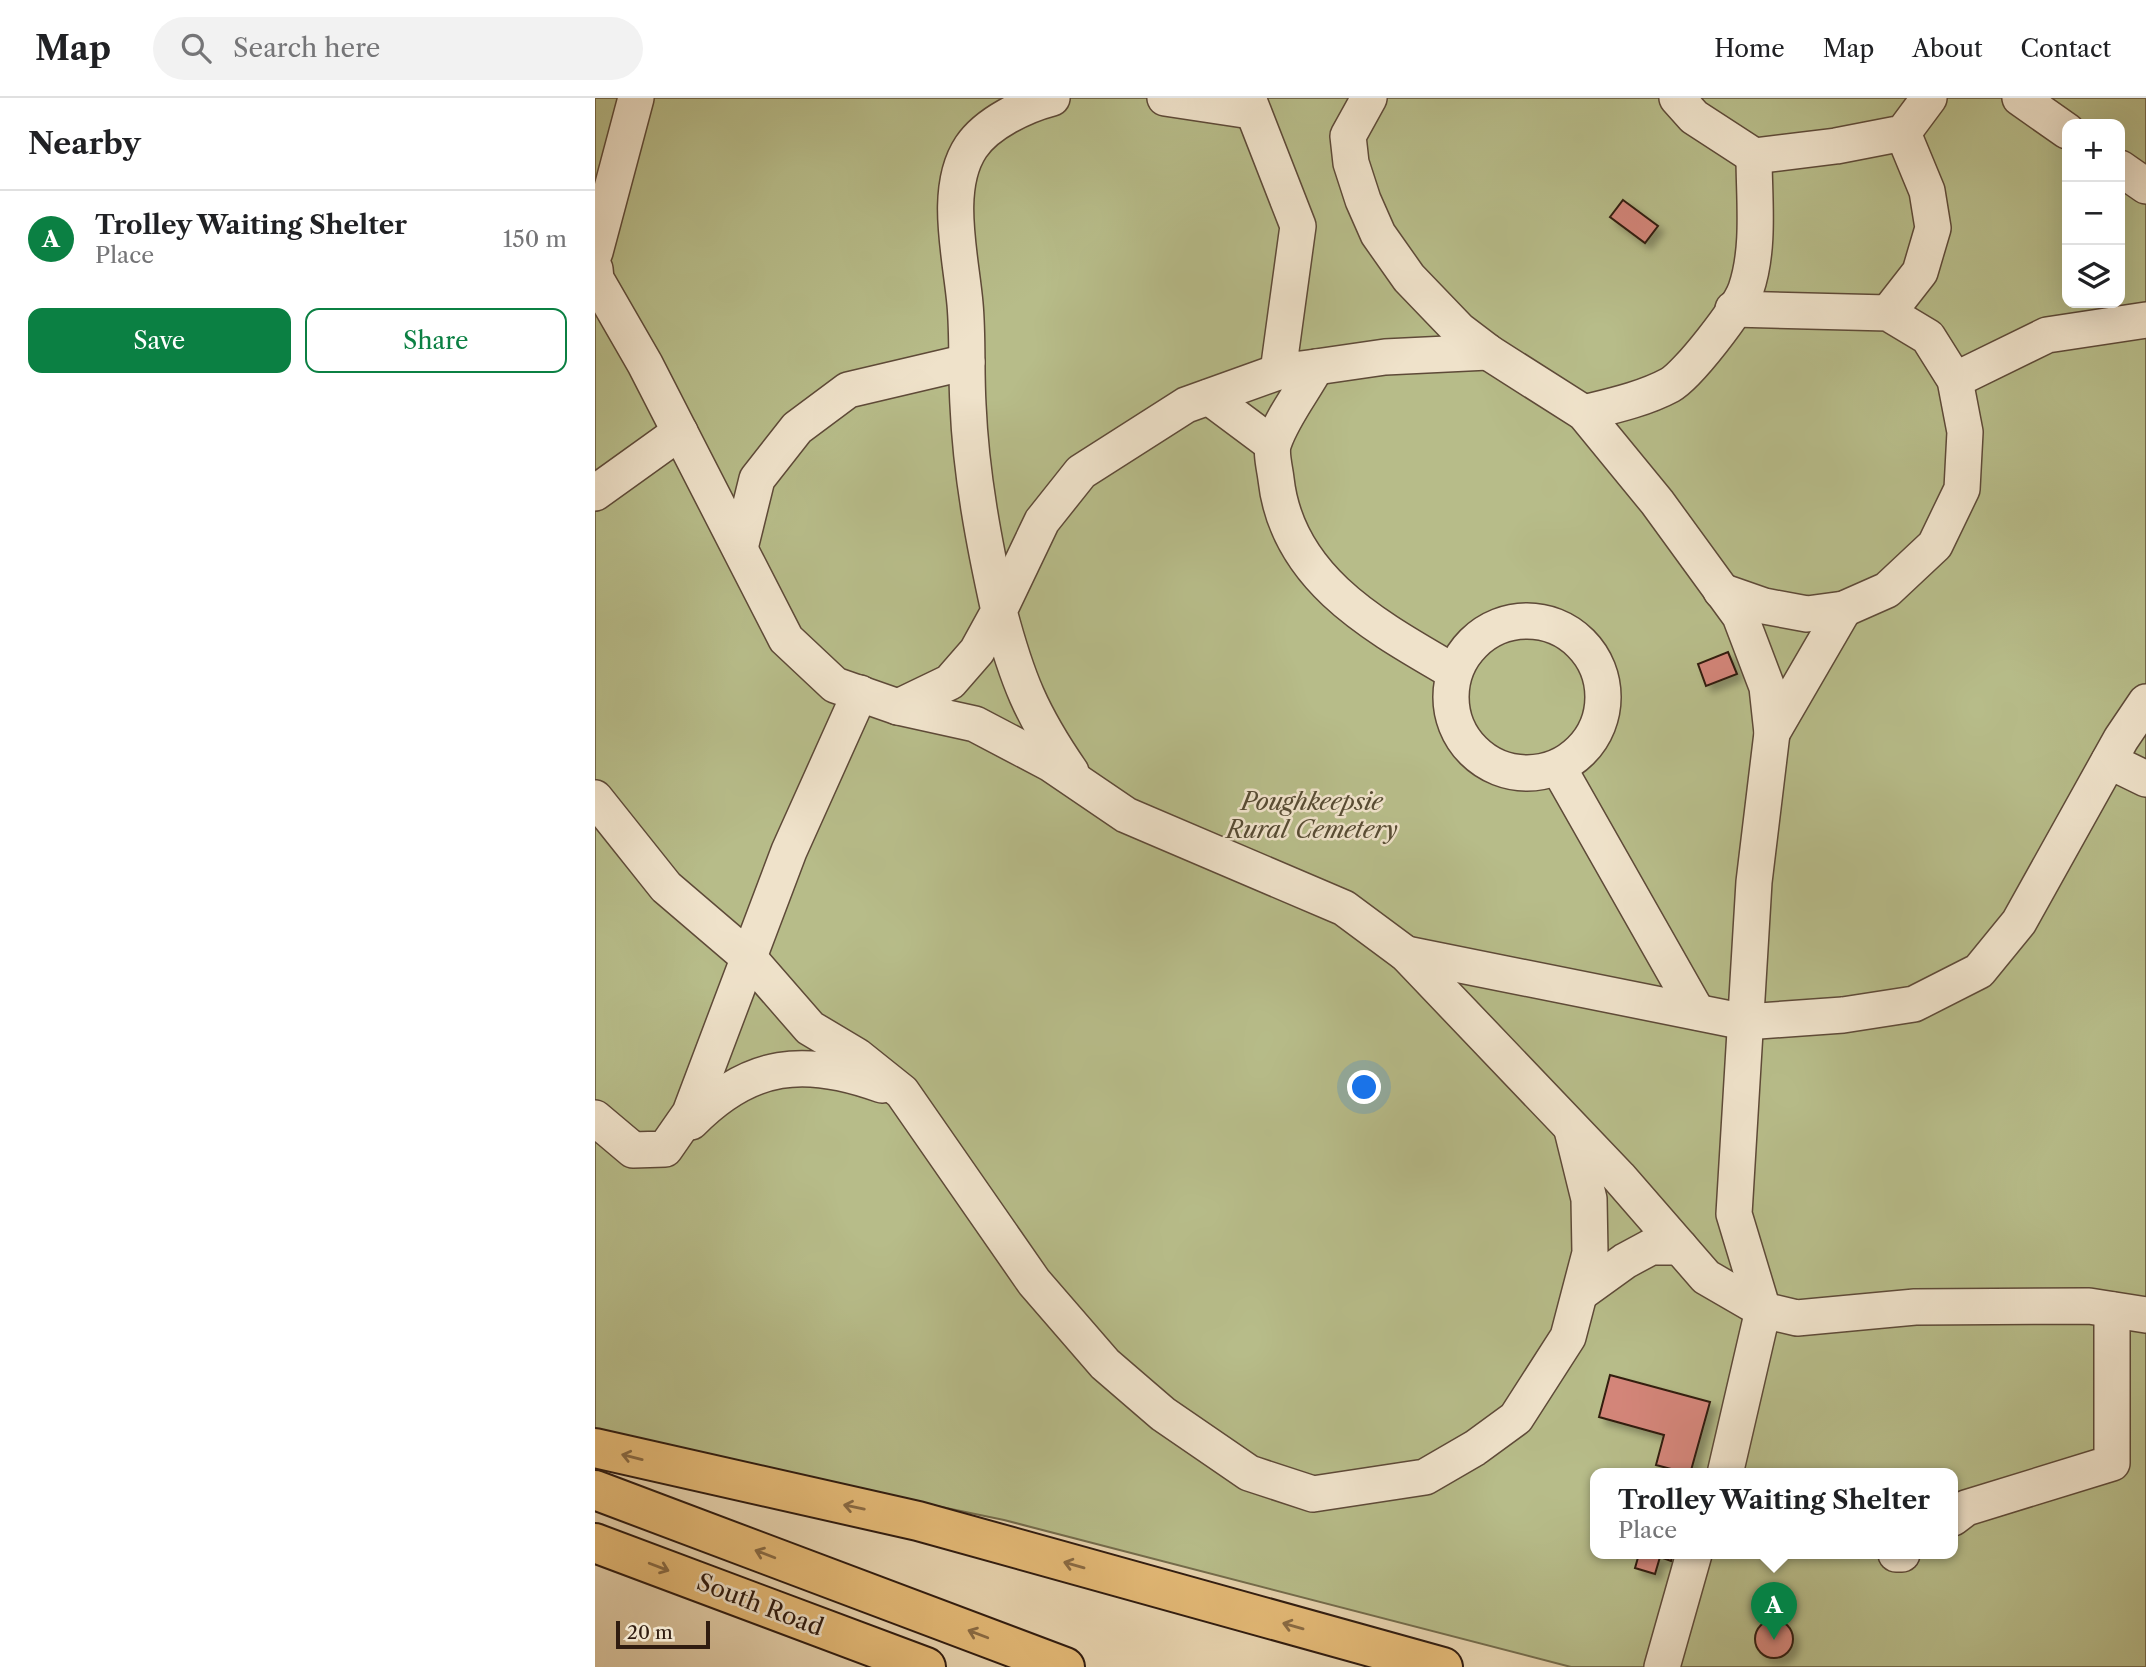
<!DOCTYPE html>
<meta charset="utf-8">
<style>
body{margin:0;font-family:"Libre Caslon Text",serif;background:#f2f2f2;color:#202124}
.controls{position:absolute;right:21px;top:21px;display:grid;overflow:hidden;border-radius:14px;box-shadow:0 7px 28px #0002}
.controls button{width:63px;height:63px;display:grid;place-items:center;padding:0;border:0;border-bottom:2px solid #e0e0e0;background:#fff;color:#202124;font:35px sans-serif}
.scale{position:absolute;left:21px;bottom:18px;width:94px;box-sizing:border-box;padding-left:7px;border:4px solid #301c10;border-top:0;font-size:19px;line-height:24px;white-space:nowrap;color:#301c10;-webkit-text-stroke:5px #efe2ca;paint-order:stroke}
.you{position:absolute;left:770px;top:990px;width:24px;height:24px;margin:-18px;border:5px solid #fff;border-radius:50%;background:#1a73e8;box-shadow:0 0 0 10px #1a73e833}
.badge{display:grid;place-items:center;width:46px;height:46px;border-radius:50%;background:#0b8043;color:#fff;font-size:23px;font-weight:700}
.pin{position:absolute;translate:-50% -58px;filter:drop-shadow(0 2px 4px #0008)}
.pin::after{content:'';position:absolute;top:37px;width:24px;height:21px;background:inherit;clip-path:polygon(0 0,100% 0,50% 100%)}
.popup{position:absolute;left:995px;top:1370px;width:368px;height:91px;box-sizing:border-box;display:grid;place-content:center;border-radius:14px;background:#fff;filter:drop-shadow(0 2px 5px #0005);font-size:23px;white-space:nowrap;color:#757577}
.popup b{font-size:26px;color:#202124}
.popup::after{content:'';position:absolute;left:50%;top:100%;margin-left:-14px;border:14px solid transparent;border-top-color:#fff}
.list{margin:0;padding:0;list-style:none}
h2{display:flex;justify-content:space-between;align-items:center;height:91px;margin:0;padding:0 28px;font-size:30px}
h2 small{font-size:23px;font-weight:400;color:#757577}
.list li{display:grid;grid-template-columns:46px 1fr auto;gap:21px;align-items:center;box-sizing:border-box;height:98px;padding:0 28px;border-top:2px solid #e0e0e0}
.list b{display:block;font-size:26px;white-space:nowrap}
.list p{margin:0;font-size:23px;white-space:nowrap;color:#757577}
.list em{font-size:23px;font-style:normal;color:#757577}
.actions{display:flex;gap:14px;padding:21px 28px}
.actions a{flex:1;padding:16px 0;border:2px solid #0b8043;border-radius:14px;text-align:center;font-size:24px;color:#0b8043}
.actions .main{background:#0b8043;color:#fff}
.icon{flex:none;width:38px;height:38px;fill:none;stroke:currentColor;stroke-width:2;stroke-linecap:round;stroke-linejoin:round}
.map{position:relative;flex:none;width:1551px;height:1569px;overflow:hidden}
header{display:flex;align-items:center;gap:42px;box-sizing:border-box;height:98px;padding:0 35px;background:#fff;border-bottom:2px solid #e0e0e0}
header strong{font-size:33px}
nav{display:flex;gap:38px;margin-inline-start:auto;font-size:24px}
.search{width:490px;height:63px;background:#f2f2f2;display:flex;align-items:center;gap:18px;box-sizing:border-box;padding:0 24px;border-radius:38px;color:#757577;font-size:26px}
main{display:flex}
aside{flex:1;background:#fff}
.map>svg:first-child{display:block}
</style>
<header>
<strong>Map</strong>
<div class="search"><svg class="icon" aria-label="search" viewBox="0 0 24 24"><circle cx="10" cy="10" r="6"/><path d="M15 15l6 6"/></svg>Search here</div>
<nav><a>Home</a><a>Map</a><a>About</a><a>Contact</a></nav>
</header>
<main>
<aside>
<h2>Nearby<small></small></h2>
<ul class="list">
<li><span class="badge">A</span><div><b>Trolley Waiting Shelter</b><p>Place</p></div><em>150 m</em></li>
</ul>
<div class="actions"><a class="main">Save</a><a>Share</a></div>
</aside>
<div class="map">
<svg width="1551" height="1569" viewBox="0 0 1551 1569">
<defs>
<filter id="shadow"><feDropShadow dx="6" dy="6" stdDeviation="3.5" flood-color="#0004"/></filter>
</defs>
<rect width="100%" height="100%" fill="#e7d3ae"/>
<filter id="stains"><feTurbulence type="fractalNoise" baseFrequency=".00286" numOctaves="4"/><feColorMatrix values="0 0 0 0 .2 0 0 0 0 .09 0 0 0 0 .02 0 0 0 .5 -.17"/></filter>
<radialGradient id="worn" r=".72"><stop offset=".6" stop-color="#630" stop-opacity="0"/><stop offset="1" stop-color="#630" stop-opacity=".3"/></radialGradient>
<!-- green -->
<path fill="#b7bc89" stroke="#746c4c" stroke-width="2" fill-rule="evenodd" d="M0,0h1551v1569h-575l-567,-147 -409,-85zM1472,26h53v179h-53zM1000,1376h358v80h-358z"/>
<!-- building -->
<g fill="#d38579" stroke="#301c10" stroke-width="2" filter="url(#shadow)">
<path d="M1028,102l35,26 -13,17 -35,-26z"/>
<path d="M1133,554l9,22 -31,12 -8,-22z"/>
<path d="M1015,1277l100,27 -20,72 -34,-9 8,-30 -65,-18z"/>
<path d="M1044,1456h34l-2,7 -11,-4 -5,17 -20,-6z"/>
<circle cx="1179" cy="1541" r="19"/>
</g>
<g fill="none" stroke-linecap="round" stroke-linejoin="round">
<!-- minor casing -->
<g stroke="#5e4a38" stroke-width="38">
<g id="minor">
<path d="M570,0l86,13"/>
<path d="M653,0l50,128 -20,146 38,-5c-13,24 -33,49 -42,75 -4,10 1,27 2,37 11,100 99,147 178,193"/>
<path d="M774,0l-21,38 3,27 12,37 15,34 31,44 50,52 29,22 96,61 73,89 83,114 27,71 5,46 -18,149 -20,332 29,96"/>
<path d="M1082,0l17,19 60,39 82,-10 67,-13 26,-35"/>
<path d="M1425,0l47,33"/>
<path d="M1525,70l26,18"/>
<path d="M0,154l41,-154"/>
<path d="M0,171l1,10 49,85 141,275 49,46 63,22 77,17 76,40 75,51 218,93 62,46 213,223 87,100 57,33"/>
<path d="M1293,215l32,-41 13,-44 -6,-37 -24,-58"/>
<path d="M721,269l69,-10 103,-5"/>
<path d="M1360,282l92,-45 99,-15"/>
<path d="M614,299l63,47"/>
<path d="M989,315c28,-7 60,-14 86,-28 18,-10 69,-76 76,-96 14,-41 8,-91 8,-133"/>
<path d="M0,395l85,-61"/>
<path d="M145,450l17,-69 40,-51 51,-38 119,-28"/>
<path d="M1126,493l43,15 43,8 37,-5 43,-19 48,-45 27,-56 3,-57 -10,-52 -27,-43 -40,-24 -155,-4"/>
<circle cx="932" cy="599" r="76"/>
<path d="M303,609l52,-25 27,-31 22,-40c-15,-68 -28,-136 -31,-206 -2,-33 0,-68 -3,-101 -4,-47 -22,-115 6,-157 16,-24 54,-42 81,-49"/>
<path d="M1177,635l72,-124"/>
<path d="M1514,663l37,18"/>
<path d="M963,669l139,245"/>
<path d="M476,674c-40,-58 -54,-93 -72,-161l43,-90 39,-49 105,-67 92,-33"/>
<path d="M0,700l71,89 83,71 61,70 47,28 45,36 132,190 71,82 58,50 86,59 64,21 112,-17 50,-29 41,-30 52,-81 22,-84 -1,-54 -17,-69"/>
<path d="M811,856l339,68 98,-7 71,-11 65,-33 40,-49 102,-183 25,-37"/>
<path d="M0,1020l38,32 32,-1 25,-36 99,-262 71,-158"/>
<path d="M96,1024c59,-60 114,-65 191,-37"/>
<path d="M987,1194l43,-31 26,-14h29"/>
<path d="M1130,1376l38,-164 34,8 118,-11 174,-1 57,9"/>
<path d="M1358,1420l13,-10 146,-45v-153"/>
<path d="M1301,1456h6"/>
<path d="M1067,1569l32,-113"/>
</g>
</g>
<!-- highway casing -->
<g stroke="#301c10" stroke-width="42">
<g id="highway">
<path d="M0,1350l323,73 525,146"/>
<path d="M0,1392l470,177"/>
<path d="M0,1445l331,124"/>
</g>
</g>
<!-- minor -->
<use href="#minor" stroke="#efe2ca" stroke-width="35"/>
<!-- highway -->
<use href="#highway" stroke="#e4ba77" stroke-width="38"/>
</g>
<!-- one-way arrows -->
<defs><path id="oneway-shaft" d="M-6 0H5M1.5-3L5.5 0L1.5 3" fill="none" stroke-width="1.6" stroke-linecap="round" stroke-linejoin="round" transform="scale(1.75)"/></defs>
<g stroke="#8a6b44">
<use href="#oneway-shaft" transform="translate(37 1359) rotate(-166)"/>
<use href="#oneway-shaft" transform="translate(259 1409) rotate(-168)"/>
<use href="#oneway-shaft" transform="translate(170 1456) rotate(-159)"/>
<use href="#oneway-shaft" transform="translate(479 1467) rotate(-164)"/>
<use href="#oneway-shaft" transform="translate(64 1469) rotate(21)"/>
<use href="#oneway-shaft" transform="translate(698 1528) rotate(-164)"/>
<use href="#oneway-shaft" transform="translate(383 1536) rotate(-159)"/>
</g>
<g text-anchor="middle" stroke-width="5" stroke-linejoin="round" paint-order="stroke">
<!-- park labels -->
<g font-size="24" font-style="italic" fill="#584c34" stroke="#efe2ca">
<text x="717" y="712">Poughkeepsie<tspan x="717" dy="28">Rural Cemetery</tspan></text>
</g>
<!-- street labels -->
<g font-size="24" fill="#301c10" stroke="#efe2ca">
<text transform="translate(165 1507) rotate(21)" y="8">South Road</text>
</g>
</g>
<rect width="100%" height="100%" filter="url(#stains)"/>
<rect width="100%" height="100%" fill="url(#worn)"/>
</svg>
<div class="controls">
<button>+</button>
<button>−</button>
<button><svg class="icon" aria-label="layers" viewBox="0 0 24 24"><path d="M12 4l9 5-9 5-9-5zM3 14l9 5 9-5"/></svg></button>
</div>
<div class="scale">20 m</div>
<div class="you"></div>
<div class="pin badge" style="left:1179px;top:1542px">A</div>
<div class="popup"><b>Trolley Waiting Shelter</b>Place</div>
</div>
</main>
